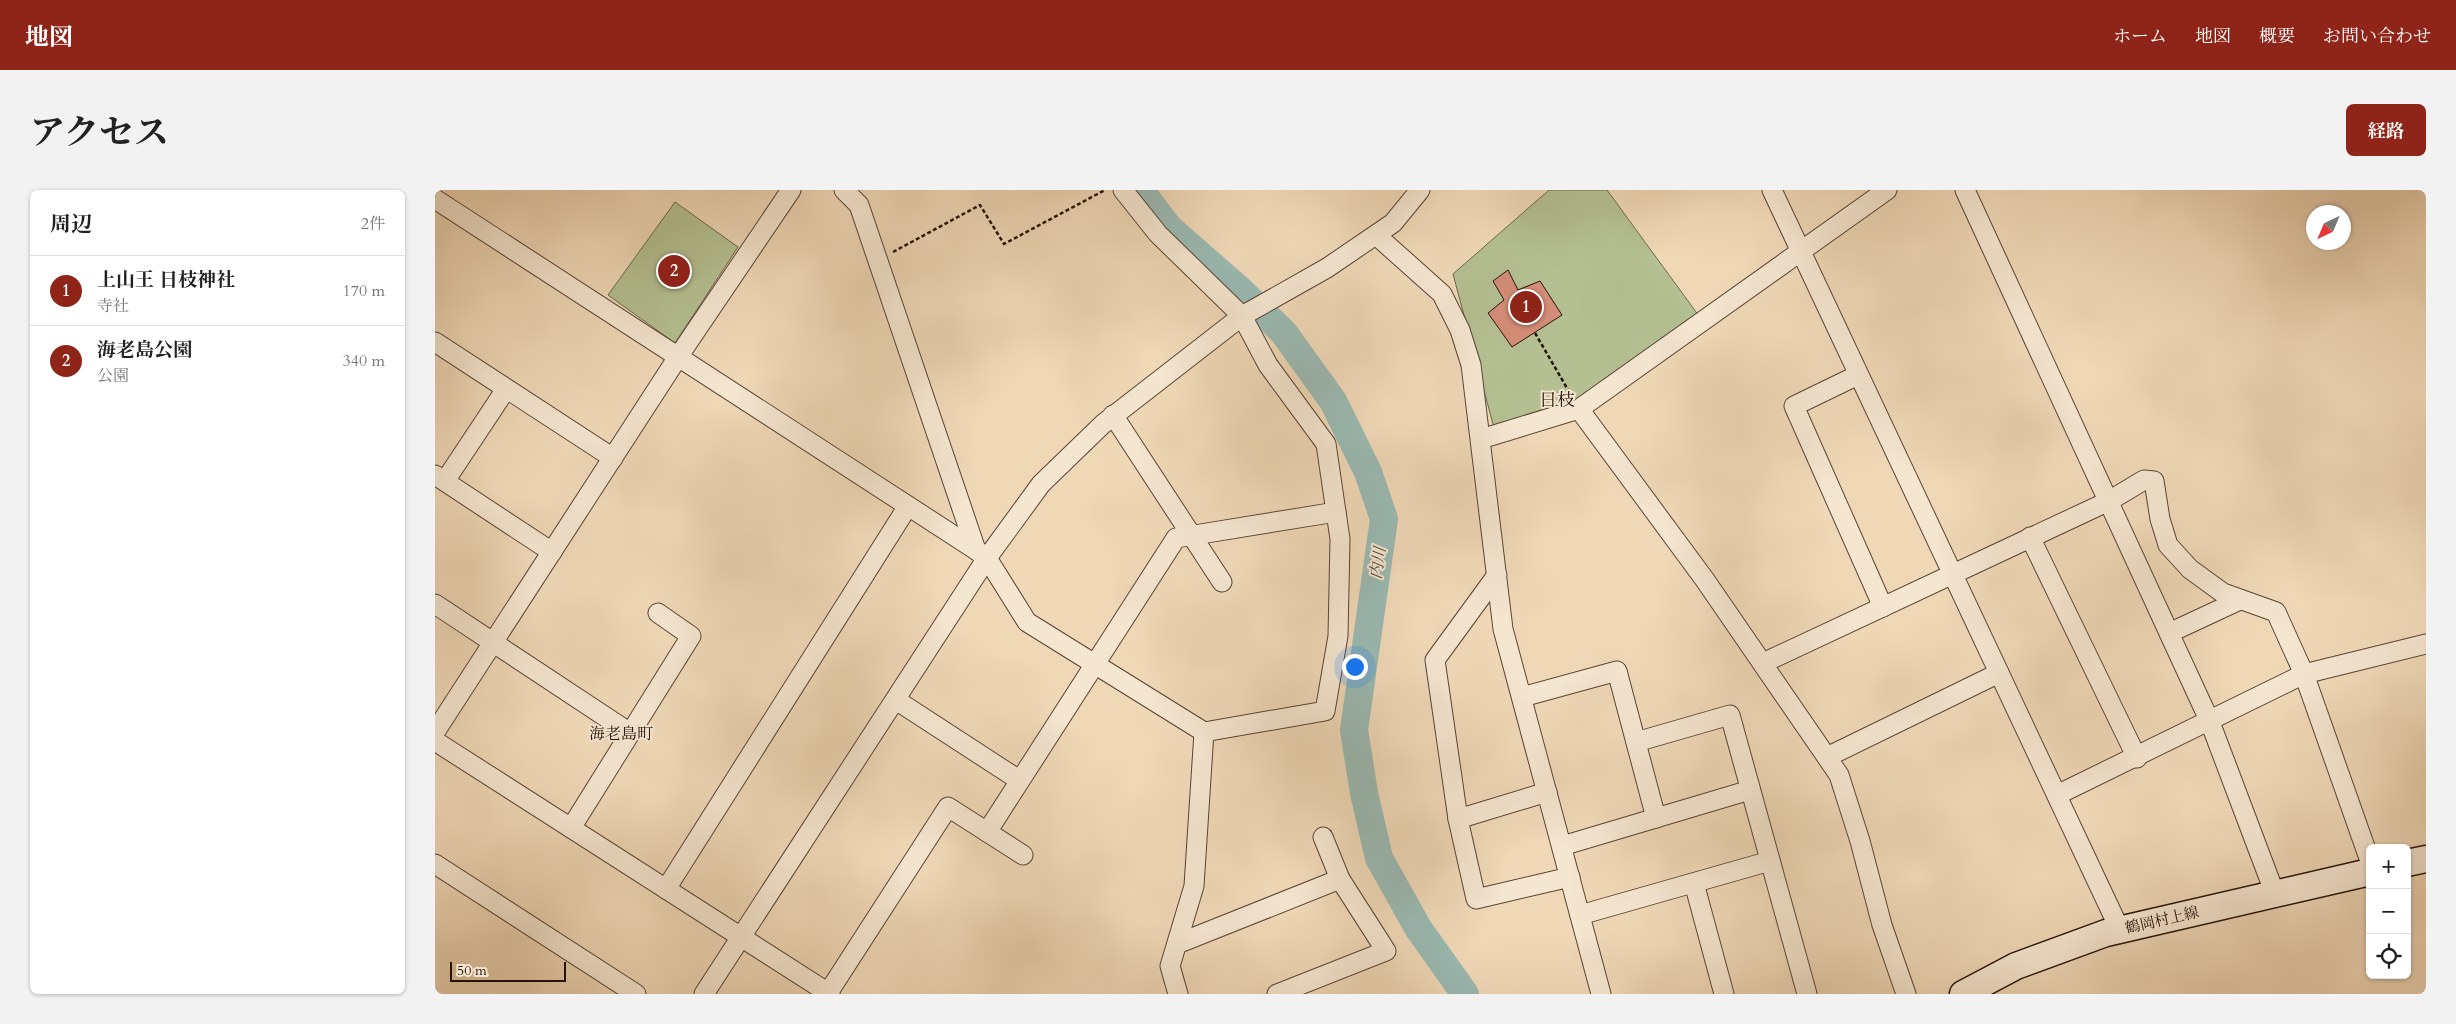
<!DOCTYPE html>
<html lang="ja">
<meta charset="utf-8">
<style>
body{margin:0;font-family:Cardo,"Noto Serif JP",serif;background:#f2f2f2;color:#222}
.controls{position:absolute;right:15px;bottom:15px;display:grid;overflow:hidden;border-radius:8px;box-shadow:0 1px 4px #0004}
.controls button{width:45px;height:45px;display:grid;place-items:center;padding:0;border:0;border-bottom:1px solid #e0e0e0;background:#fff;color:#222;font:25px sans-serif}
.compass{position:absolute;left:1871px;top:15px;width:45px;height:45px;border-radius:50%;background:#fff;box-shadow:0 1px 4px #0004;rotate:224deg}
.scale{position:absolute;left:15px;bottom:12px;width:116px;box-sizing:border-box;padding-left:5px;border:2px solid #26130a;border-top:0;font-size:14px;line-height:18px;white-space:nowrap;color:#26130a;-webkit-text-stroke:4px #f5e6d0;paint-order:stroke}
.you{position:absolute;left:919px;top:476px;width:18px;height:18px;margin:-12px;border:4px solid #fff;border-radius:50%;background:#1a73e8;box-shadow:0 0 0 8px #1a73e833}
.badge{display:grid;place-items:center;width:32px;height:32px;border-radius:50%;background:#8f2418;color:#fff;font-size:16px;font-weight:700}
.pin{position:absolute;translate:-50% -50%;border:2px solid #fff;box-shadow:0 1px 5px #0006}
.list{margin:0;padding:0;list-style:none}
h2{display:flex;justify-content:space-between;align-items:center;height:65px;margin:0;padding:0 20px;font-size:21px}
h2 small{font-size:16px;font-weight:400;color:#767676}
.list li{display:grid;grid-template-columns:32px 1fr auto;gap:15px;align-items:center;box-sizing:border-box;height:70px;padding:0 20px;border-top:1px solid #e0e0e0}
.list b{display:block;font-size:19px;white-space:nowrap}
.list p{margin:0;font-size:16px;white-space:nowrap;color:#767676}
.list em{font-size:16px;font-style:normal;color:#767676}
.icon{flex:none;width:28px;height:28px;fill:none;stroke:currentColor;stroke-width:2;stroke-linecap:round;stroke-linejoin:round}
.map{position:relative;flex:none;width:1991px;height:804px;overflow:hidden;border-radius:8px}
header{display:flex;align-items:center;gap:30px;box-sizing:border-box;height:70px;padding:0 25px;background:#8f2418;color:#fff}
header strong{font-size:24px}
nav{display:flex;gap:28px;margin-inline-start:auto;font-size:18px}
.intro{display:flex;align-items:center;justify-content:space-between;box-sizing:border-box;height:120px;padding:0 30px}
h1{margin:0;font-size:35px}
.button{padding:12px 22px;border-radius:8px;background:#8f2418;color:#fff;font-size:18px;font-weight:700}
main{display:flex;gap:30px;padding:0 30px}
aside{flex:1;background:#fff;border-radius:8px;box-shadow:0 1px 4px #0004}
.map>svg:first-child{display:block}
</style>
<header>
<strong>地図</strong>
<nav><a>ホーム</a><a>地図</a><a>概要</a><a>お問い合わせ</a></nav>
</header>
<div class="intro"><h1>アクセス</h1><a class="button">経路</a></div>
<main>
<aside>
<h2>周辺<small>2件</small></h2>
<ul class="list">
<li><span class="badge">1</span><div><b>上山王 日枝神社</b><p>寺社</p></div><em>170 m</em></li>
<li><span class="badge">2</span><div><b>海老島公園</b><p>公園</p></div><em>340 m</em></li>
</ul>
</aside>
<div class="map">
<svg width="1991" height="804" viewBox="0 0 1991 804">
<rect width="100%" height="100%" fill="#f0d8b7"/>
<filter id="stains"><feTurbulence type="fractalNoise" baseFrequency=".004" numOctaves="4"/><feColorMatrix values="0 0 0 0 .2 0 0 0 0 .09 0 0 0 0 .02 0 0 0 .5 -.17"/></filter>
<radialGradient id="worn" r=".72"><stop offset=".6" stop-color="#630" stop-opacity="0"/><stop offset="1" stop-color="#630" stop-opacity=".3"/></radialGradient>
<!-- green -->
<g fill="#b4c092" stroke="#6d6a4e">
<path d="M1114,0h58l92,126 -127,90 -78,22 -41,-154z"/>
<path d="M240,12l63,45 -63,96 -67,-48z"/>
</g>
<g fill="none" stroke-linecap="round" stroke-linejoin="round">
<!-- river -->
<path stroke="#9ab9b2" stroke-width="28" d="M705,0l29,38 72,63 43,42 49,68 35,71 16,47 -30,211 10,63 15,65 39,70 47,66"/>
</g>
<!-- building -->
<path fill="#d48d78" stroke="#26130a" d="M1073,80l10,20 22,-9 22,34 -50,32 -24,-34 16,-13 -11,-19z"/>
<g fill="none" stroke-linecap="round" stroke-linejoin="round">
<!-- minor casing -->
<g stroke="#584435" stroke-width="21">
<g id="minor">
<path d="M409,0l15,15 117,345"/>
<path d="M1337,0l348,740"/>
<path d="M1530,0l245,532 65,172"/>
<path d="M0,9l541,351 11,8 40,64 177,110 121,-21 13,-75 2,-97 -14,-95 -58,-79 -26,-49 -84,-82 -35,-44"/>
<path d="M941,45l66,59 18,36 11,35 32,264 98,365"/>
<path d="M0,152l178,116"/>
<path d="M1423,185l-64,31 89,201"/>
<path d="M1144,219l126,171 134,195 21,66 22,84 24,69"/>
<path d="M678,225l109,167"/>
<path d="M1046,249l98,-30 308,-219"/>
<path d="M0,285l117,77"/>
<path d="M10,291l61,-92"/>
<path d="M1595,347l107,221"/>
<path d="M1062,385l-62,85 23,159 18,80 94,-22"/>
<path d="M0,414l195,129"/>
<path d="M1734,443l71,-33"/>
<path d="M1328,473l346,-162 35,-21 10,1 6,38 8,26 22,24 33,24 53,19 28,62 66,187"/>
<path d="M1087,507l95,-26 39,147"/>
<path d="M461,510l123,80"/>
<path d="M0,542l243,-375 113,-167"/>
<path d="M0,551l395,253"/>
<path d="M1201,552l94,-27 77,279"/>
<path d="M1392,567l172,-84"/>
<path d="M1622,605l247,-121 122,-30"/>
<path d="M1023,629l89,-27"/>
<path d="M136,638l120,-192 -33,-23"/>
<path d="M552,642l189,-294 160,-26"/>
<path d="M1127,656l188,-56"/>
<path d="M0,674l201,130"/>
<path d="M1259,693l30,111"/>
<path d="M231,699l242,-383"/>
<path d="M1145,725l190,-54"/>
<path d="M742,754l163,-65"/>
<path d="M393,803l120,-186 75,48"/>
<path d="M269,804l283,-436 54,-74 62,-60 139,-108 85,-48 66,-45 27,-33"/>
<path d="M743,804l-8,-28 24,-80 10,-154"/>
<path d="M842,804l109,-43 -46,-72 -17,-42"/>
</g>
</g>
<!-- secondary casing -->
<g stroke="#26130a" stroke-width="29">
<g id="secondary">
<path d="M1972,673l19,-4"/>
<path d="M1528,804l53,-28 90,-33 264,-61"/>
</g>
</g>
<!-- path -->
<g stroke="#26130a" stroke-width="2.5" stroke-dasharray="4 2.5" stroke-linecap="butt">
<path d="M458,62l87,-47 24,39 101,-54"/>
<path d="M1100,143l36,62"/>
</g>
<!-- minor -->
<use href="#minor" stroke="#f5e6d0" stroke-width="19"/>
<!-- secondary -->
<use href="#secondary" stroke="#f5e6d0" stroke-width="26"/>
</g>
<g text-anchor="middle" stroke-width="4" stroke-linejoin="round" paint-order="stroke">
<!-- street labels -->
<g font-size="15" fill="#26130a" stroke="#f5e6d0">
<text transform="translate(1727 730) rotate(-13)" y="5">鶴岡村上線</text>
</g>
<!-- water labels -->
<g font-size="16" font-style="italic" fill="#4f4d45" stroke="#f5e6d0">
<text transform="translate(942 373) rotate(-82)" y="6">内川</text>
</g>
<!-- neighbourhood labels -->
<g font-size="16" fill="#26130a" stroke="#f5e6d0">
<text x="186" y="549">海老島町</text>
</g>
<!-- quarter labels -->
<g font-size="18" fill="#26130a" stroke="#f5e6d0">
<text x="1122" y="216">日枝</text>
</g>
</g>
<rect width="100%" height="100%" filter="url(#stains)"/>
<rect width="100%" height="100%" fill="url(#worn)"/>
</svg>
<div class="controls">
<button>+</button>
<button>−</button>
<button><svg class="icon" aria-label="locate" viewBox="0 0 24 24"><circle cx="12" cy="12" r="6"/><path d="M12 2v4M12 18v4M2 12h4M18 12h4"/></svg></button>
</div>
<svg class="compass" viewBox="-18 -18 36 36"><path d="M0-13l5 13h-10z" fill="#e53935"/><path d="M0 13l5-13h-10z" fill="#767676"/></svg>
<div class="scale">50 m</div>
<div class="you"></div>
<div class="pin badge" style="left:1091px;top:117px">1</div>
<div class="pin badge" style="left:239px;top:81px">2</div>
</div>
</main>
